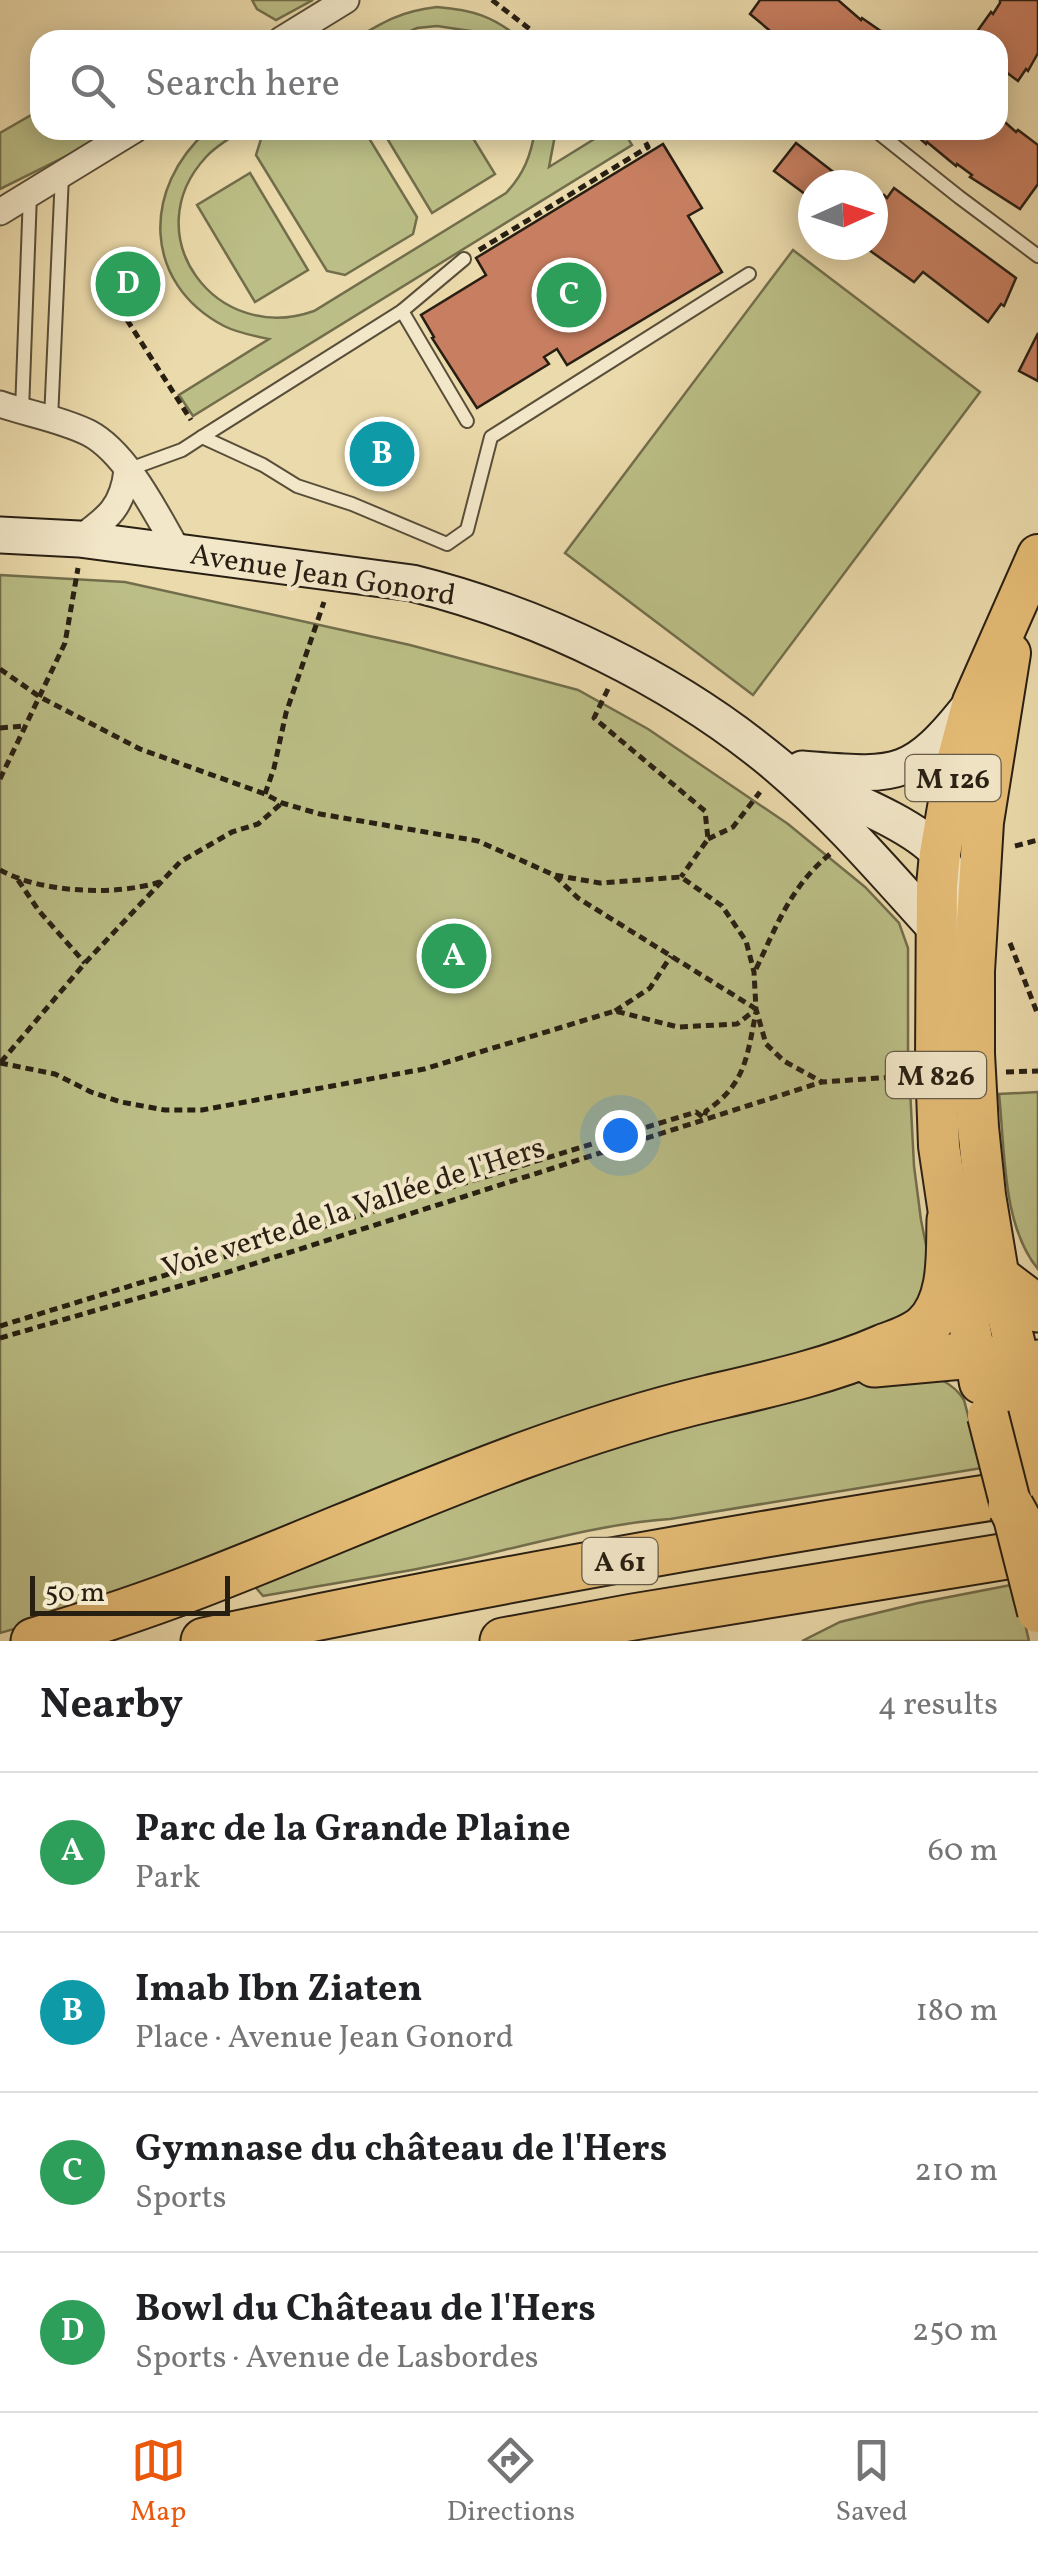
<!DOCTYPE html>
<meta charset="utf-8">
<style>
body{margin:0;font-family:Vollkorn,serif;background:#f2f2f2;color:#202124}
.compass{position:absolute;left:798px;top:170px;width:90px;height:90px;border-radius:50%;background:#fff;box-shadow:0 5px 25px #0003;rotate:87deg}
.scale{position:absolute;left:30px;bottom:25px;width:200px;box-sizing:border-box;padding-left:10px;border:5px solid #281f13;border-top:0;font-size:28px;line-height:35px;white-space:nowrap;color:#281f13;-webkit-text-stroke:8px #f2e7c8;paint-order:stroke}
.you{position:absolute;left:620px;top:1135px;width:35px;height:35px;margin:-25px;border:8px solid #fff;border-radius:50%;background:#1a73e8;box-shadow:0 0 0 15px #1a73e833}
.badge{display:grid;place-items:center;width:65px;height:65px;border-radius:50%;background:#ea580c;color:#fff;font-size:32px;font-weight:700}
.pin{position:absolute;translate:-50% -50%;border:5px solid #fff;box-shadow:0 2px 10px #0006}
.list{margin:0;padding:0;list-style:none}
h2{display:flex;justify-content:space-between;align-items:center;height:130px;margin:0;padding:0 40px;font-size:42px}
h2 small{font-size:32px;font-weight:400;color:#757577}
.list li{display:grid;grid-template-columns:65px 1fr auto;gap:30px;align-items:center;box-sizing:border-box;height:160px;padding:0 40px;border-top:2px solid #e0e0e0}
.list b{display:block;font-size:38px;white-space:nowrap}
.list p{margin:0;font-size:32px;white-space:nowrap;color:#757577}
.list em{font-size:32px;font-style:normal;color:#757577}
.icon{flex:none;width:55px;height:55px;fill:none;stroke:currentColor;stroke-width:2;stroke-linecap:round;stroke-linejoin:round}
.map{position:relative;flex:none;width:1038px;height:1641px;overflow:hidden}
.search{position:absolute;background:#fff;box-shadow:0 5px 25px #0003;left:30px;right:30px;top:30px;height:110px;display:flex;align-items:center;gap:25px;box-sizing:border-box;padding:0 35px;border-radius:30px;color:#757577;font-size:38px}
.sheet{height:770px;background:#fff}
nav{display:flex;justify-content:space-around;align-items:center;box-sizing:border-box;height:140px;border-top:2px solid #e0e0e0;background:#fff;font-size:28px;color:#757577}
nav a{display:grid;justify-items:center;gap:5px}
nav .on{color:#ea580c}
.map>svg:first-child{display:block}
</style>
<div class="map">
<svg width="1038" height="1641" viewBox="0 0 1038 1641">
<rect width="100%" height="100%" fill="#ebdaab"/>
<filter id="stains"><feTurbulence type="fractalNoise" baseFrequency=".002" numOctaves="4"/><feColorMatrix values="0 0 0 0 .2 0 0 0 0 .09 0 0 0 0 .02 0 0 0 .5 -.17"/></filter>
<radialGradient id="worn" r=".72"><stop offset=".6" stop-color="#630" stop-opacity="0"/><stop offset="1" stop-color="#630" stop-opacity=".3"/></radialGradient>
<!-- green -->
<g fill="#bbbe86" stroke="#726e4c" stroke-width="2.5">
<path d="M252,0h61l-37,20 -19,-11z"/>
<path d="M437,7c36,3 56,9 85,33h-32l-13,-8 -40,-6 -20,2 -26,12h-38c30,-18 48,-29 84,-33z"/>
<path d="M40,110v20h79l-119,59v-56z"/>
<path d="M208,130h35c-13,8 -27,16 -37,27 -72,78 10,189 108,154l192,-118c18,-19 25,-38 29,-63h21l-7,37 60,-37h14l9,15 -439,271 -14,-21 90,-56c-15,-3 -31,-6 -45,-13 -82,-43 -82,-138 -16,-196z"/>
<path d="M275,130h89l53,87 -4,17 -68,41 -18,-4 -71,-116 5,-16z"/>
<path d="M382,130h86l27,44 -63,39z"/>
<path d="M250,173l58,97 -53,32 -58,-97z"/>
<path d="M793,250l187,142 -227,303 -188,-142z"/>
<path d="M111,256l13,2 8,7 14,3 8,9 2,12 -4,11 -9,6 -15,-1 -17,5c-20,-10 -12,-14 -10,-30 1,-15 -4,-14 10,-24z"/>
<path d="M0,575l125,7 285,63 168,45 70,39 59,40 81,55 77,63 34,36 9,25v102l6,116 7,54 10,50 -2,15 -19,31 -768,276 -142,41z"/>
<path d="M1038,1092v177c-36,-43 -33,-120 -39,-175z"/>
<path d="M913,1370c21,6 39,11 51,30l18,68 -312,51c-57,4 -111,18 -166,31 -79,20 -161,31 -241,46l-6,-7 -2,-9 219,-90 263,-81z"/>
<path d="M1016,1584l13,57h-227l38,-19 78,-19z"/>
</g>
<!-- building -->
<g fill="#c87f61" stroke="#281f13" stroke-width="2.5">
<path d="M760,0h78l23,20 1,-2 23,16 -1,2 5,4h-108l-31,-26z"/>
<path d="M1000,0h38v53l-10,18 -2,-2 -8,12 -20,-15v-26h-24l4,-6 -2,-1 15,-21 2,2 7,-11z"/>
<path d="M998,116l18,16 2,-2 20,15v39l-18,25 -50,-32 2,-2 -15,-11 -1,2 -29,-24 -1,2 -16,-14h88z"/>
<path d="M796,143l40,31 -2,3 11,8h-32v15l-39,-29z"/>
<path d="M663,144l39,64 -14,8 34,56 -155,93 -10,-16 -13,8 5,7 -72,44 -45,-70 2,-1 -13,-22 65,-40 -10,-17z"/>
<path d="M894,188l122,90 -12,28 -3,-2 -13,18 -65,-50 -9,10 -52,-37h11v-34l11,-16 3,3z"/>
<path d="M1038,333v48l-19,-10z"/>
</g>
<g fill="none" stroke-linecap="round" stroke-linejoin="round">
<!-- lane casing -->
<g stroke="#594e39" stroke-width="16">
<g id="lane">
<path d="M880,134l79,63 79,59"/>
<path d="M402,311l65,110"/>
<path d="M22,411l8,-217"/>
<path d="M51,419l11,-244"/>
<path d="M202,437l61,28 34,21 55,18 95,40 20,-14 24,-93 258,-163"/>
<path d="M127,470l55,-20 20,-13 200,-126 62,-52"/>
</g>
</g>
<!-- street casing -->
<g stroke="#594e39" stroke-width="29">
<g id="street">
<path d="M281,40l65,-40"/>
<path d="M0,212l134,-82"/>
<path d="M0,404c29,10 61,15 89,29 38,20 68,82 89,118"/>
<path d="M79,539c29,-21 44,-32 48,-69"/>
</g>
</g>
<!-- secondary casing -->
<g stroke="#281f13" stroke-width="39">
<g id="secondary">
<path d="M0,535l79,4 333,44c129,32 264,97 366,183 58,49 108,108 159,164"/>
<path d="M802,769c94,7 109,12 170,-66"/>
<path d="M809,781c34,16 106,44 129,72 13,16 26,80 32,104"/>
</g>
</g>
<!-- primary casing -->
<g stroke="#281f13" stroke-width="44">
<g id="primary">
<path d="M1010,653l-27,169 -9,149v83l4,73 7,68 14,84 39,162"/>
<path d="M980,1383l-30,-163 -11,-74 -3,-83 1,-177 3,-32 14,-81 19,-71 65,-147"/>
</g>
</g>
<!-- highway casing -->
<g stroke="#281f13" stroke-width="49">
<g id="highway">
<path d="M999,1279l39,30"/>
<path d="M973,1355l37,58 28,69"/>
<path d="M874,1364l99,-9 47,12 18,-4"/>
<path d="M34,1641c56,-17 111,-35 165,-56 169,-65 334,-145 511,-187 60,-14 119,-27 174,-51 14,-5 30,-10 41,-20 28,-26 24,-73 25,-107"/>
<path d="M204,1641c276,-59 555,-108 834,-151"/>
<path d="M503,1641l130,-24 405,-66"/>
</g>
</g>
<!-- path -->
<g stroke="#281f13" stroke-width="5" stroke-dasharray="8 5" stroke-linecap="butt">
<path d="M492,0l52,40"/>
<path d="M479,250l169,-103 -9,-17"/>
<path d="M120,309l71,111"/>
<path d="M0,669l40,28 100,52 125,45 17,9 38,11 158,27 76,34 46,8 81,-6 41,29 24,35 8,31 2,37 10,35 18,17 38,21"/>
<path d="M608,689l-14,29 111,93 3,28 -27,38"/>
<path d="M0,728l25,-2"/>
<path d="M0,779l65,-136 13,-75"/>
<path d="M265,794l9,-26 12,-55 38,-111"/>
<path d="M708,839l25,-12 27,-35"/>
<path d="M1015,846l23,-6"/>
<path d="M0,870c42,23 115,26 160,12"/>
<path d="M555,876l23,22 178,111"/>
<path d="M18,880l21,31 46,52"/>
<path d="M1010,943l28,72"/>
<path d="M756,969c21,-44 35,-83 74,-115"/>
<path d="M615,1011l35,-23 21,-32"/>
<path d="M1,1062l84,-99 95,-101 52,-30 26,-8 24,-21"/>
<path d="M0,1063l55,11 36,18 30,10 44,8h37l222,-41 191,-58 63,16 59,-3 17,-13"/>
<path d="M1006,1072l32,-1"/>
<path d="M0,1326l696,-214 8,6 2,-7c40,-27 41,-55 50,-99"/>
<path d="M0,1338l225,-65 597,-191 72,-5"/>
</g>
<!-- lane -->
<use href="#lane" stroke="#f2e7c8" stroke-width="12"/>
<!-- street -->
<use href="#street" stroke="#f2e7c8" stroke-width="25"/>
<!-- secondary -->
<use href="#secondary" stroke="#f2e7c8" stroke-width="35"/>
<!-- primary -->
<use href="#primary" stroke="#e6bd76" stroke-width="40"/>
<!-- highway -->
<use href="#highway" stroke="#e6bd76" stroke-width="45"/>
<!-- primary-bridge casing -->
<g stroke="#281f13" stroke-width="44" stroke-linecap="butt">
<path id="primary-bridge" d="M988,1416l50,196"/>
</g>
<!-- highway-bridge casing -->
<g stroke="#281f13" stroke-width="49" stroke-linecap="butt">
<path id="highway-bridge" d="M1011,1507l27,49"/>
</g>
<!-- primary-bridge -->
<use href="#primary-bridge" stroke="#e6bd76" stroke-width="40"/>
<!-- highway-bridge -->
<use href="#highway-bridge" stroke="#e6bd76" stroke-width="45"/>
</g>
<g text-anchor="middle" stroke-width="8" stroke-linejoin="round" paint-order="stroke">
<!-- shield labels -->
<g fill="#f2e7c8" stroke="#655b49" stroke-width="2.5">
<rect x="905.5" y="755" width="95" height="46" rx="8"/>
<rect x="886" y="1052" width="100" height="46" rx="8"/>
<rect x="582.5" y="1538" width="75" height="46" rx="8"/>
</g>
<g font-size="28" font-weight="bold" fill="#281f13">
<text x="953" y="788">M 126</text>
<text x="936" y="1085">M 826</text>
<text x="620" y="1571">A 61</text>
</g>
<!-- street labels -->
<g font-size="30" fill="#281f13" stroke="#f2e7c8">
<text transform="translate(323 574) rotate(9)" y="10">Avenue Jean Gonord</text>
<text transform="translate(353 1207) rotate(-18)" y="10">Voie verte de la Vallée de l'Hers</text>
</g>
</g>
<rect width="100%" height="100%" filter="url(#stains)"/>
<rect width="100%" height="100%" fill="url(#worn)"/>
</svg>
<svg class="compass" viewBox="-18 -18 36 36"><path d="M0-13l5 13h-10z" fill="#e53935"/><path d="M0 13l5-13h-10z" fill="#757577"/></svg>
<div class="scale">50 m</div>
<div class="you"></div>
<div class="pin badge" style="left:454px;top:956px;background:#2e9e5b">A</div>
<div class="pin badge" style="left:382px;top:454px;background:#0f9aa8">B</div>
<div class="pin badge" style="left:569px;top:295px;background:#2e9e5b">C</div>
<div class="pin badge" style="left:128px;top:284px;background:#2e9e5b">D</div>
<div class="search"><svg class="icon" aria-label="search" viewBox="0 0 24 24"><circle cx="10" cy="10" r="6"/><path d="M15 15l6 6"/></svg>Search here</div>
</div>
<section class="sheet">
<h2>Nearby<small>4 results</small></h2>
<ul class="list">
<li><span class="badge" style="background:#2e9e5b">A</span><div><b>Parc de la Grande Plaine</b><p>Park</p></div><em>60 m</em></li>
<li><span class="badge" style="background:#0f9aa8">B</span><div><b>Imab Ibn Ziaten</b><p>Place · Avenue Jean Gonord</p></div><em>180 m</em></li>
<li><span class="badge" style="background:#2e9e5b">C</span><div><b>Gymnase du château de l'Hers</b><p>Sports</p></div><em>210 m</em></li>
<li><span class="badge" style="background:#2e9e5b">D</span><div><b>Bowl du Château de l'Hers</b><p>Sports · Avenue de Lasbordes</p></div><em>250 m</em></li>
</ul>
</section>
<nav>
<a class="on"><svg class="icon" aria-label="map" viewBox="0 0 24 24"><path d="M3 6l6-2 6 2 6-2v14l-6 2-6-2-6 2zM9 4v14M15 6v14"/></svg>Map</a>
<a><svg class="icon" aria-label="directions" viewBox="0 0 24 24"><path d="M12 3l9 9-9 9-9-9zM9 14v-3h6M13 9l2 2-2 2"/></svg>Directions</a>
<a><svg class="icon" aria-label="saved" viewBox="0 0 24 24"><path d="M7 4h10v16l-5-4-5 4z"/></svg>Saved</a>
</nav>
